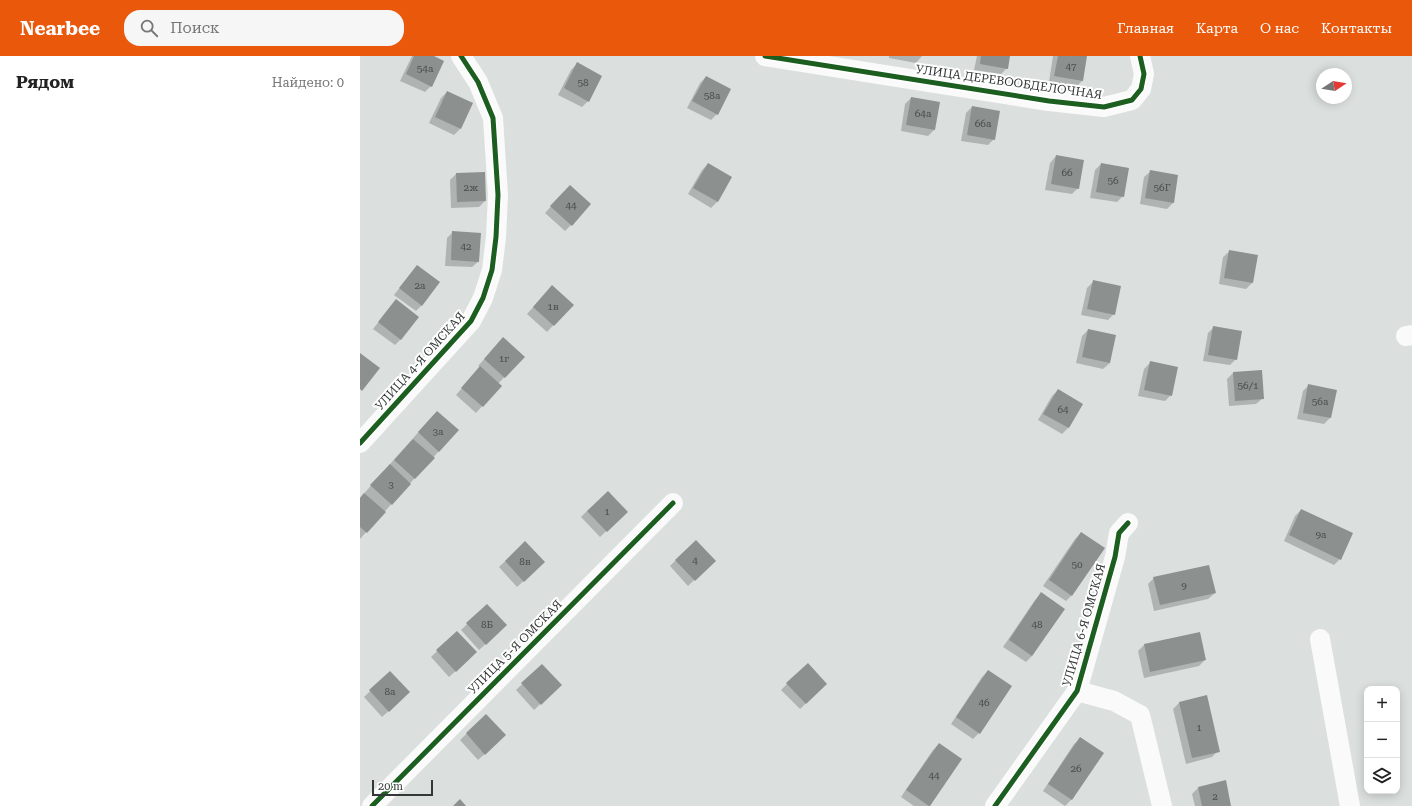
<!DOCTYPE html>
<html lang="ru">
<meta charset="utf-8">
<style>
body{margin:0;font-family:"Roboto Serif",serif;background:#f6f6f6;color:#222}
.controls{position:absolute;right:12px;bottom:12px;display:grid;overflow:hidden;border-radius:8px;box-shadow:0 2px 10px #0003}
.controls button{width:36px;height:36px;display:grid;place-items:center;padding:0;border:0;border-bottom:1px solid #e0e0e0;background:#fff;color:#222;font:20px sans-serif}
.compass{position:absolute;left:956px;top:12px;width:36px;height:36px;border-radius:50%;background:#fff;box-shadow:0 2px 10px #0003;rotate:78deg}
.scale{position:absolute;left:12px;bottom:10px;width:61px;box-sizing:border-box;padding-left:4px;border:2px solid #343737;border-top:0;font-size:11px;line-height:14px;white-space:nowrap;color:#343737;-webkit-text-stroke:3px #fff;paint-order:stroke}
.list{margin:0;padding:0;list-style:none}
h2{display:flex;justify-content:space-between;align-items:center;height:52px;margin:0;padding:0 16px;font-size:17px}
h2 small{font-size:13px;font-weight:400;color:#767676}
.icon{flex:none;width:22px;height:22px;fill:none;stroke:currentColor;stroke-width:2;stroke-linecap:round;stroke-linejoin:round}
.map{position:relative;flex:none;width:1052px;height:750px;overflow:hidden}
header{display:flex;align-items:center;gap:24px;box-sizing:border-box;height:56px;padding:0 20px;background:#ea580c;color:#fff}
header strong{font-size:19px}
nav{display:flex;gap:22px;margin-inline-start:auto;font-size:14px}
.search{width:280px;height:36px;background:#f6f6f6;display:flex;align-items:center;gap:10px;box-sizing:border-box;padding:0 14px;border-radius:16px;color:#767676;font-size:15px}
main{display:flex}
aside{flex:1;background:#fff}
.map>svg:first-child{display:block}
</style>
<header>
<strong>Nearbee</strong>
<div class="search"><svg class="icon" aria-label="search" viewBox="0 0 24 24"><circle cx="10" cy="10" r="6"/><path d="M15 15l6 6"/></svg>Поиск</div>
<nav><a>Главная</a><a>Карта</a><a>О нас</a><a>Контакты</a></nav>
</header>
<main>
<aside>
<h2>Рядом<small>Найдено: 0</small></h2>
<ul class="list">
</ul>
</aside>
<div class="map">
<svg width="1052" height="750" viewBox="0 0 1052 750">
<rect width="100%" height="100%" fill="#dbe0df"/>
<!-- shadow -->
<g fill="#0003">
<path d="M52,0h20l-1,30 -6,6 -25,-11z"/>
<path d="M529,0h33l-6,7 -27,-5z"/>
<path d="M617,0h32l-2,12 -6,6 -27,-4z"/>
<path d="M693,0h33l-4,25 -6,6 -27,-5z"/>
<path d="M217,8l11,37 -6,6 -24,-12 13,-25z"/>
<path d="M346,21l11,37 -6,6 -24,-12 13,-25z"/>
<path d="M87,36l25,12 -12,25 -6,6 -25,-12 12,-25z"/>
<path d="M551,42l23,32 -6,6 -27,-5 4,-27z"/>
<path d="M612,51l22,32 -6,6 -27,-4 5,-28z"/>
<path d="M696,100l22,32 -6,6 -27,-4 5,-27z"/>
<path d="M348,108l23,14 -14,24 -6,6 -23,-14 14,-24z"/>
<path d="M741,108l22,32 -6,6 -27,-4 5,-28z"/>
<path d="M791,115l26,5 -4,27 -6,6 -27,-5 4,-27z"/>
<path d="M96,118l29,27 -6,6 -28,1 -1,-28z"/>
<path d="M204,136l7,33 -6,6 -20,-18z"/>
<path d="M93,176l26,29 -7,6 -27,-1 2,-28z"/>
<path d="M870,195l27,5 -5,27 -6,6 -27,-5 4,-27z"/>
<path d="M57,210l5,39 -6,6 -22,-16z"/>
<path d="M733,226l21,32 -6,6 -27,-5 6,-27z"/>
<path d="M186,237l26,12 -25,27 -20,-18z"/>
<path d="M36,244l5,39 -6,6 -22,-16z"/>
<path d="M854,271l22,32 -6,6 -27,-4 5,-28z"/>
<path d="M728,274l22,33 -7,6 -27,-6 6,-27z"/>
<path d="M137,289l26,12 -25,27 2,2 -24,27 -20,-18 24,-28 -2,-1z"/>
<path d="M790,307l21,32 -6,6 -27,-5 6,-27z"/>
<path d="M873,317l30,25 -7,6 -27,2 -2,-27z"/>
<path d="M949,329l21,33 -6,6 -27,-5 6,-28z"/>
<path d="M698,334l24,14 -14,24 -6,6 -24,-14 14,-24z"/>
<path d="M71,362l8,33 -79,88v-41z"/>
<path d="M941,454l39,49 -6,6 -50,-24 11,-25z"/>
<path d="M227,455l33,7 -20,19 -19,-20z"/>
<path d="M721,477l-9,62 -6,6 -23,-15 32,-47z"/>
<path d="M165,486l13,26 -21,19 -18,-20z"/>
<path d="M316,504l38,1 -26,25 -18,-20z"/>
<path d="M794,522l61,15 -7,6 -54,12 -6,-27z"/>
<path d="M681,538l22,15 -31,47 -6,6 -23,-15 32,-47z"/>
<path d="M127,549l13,26 -21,19 -18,-20z"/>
<path d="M97,576l13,26 -21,19 -18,-20z"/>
<path d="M839,577l6,27 -6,6 -55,12 -6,-27 6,-6z"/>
<path d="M182,609l12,26 -20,19 -18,-20z"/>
<path d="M628,615l-9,62 -6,6 -22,-15 31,-47z"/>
<path d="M30,616l13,26 -21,19 -18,-20z"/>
<path d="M427,628h39l-26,25 -19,-19z"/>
<path d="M846,641l12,54 -6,6 -26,7 -13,-55 6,-6z"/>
<path d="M126,659l13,26 -21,19 -18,-20z"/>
<path d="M721,682l22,15 -32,47 -6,6 -22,-15 31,-47z"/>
<path d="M579,688l-10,62h-15l-13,-9 32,-47z"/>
<path d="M838,732l32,18h-35l-3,-12z"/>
</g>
<!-- building -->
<g fill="#8c908f">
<path d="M54,0h20l10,5 -12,26 -26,-13z"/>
<path d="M621,0h29l-2,13 -28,-5z"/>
<path d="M698,0h29l-4,25 -29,-5z"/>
<path d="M217,6l25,14 -13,26 -25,-14z"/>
<path d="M346,20l25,13 -13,26 -26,-14z"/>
<path d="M87,35l26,12 -12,26 -26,-12z"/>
<path d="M551,41l29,5 -5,28 -29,-5z"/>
<path d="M612,50l28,5 -5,29 -28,-5z"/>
<path d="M696,99l28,5 -5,29 -28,-5z"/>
<path d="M348,107l24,14 -14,25 -25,-14z"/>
<path d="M741,107l28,5 -5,29 -28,-5z"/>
<path d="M790,114l28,5 -4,28 -29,-5z"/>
<path d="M125,116l1,29 -29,1 -1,-29z"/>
<path d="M210,129l21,19 -19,22 -22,-20z"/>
<path d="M92,175l29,2 -2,29 -28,-2z"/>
<path d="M869,194l29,5 -5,28 -29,-5z"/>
<path d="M57,209l23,17 -18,24 -23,-18z"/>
<path d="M733,224l28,6 -6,29 -28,-6z"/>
<path d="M192,229l22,20 -20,21 -21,-19z"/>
<path d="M36,243l23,18 -18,23 -23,-18z"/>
<path d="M853,270l29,5 -5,29 -29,-5z"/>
<path d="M728,273l28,6 -6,28 -28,-6z"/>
<path d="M143,281l22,20 -20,21 -21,-19z"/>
<path d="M0,297l20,15 -18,23 -2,-2z"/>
<path d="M790,305l28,6 -6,29 -28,-6z"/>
<path d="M120,310l22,20 -19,21 -22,-19z"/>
<path d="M902,314l2,29 -29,2 -2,-29z"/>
<path d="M948,328l29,6 -6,28 -28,-5z"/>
<path d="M698,333l25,15 -14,24 -26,-14z"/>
<path d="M77,355l22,19 -20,22 -21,-20z"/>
<path d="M53,383l22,19 -20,21 -21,-19z"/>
<path d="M30,408l21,20 -19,21 -22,-20z"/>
<path d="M248,435l20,21 -21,20 -20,-21z"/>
<path d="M4,437l22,19 -19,21 -7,-6v-29z"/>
<path d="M941,453l52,24 -12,27 -52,-25z"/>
<path d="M721,476l24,16 -33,48 -23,-16z"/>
<path d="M336,484l20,21 -21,20 -20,-21z"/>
<path d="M165,485l20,21 -21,20 -19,-21z"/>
<path d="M849,509l7,28 -56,12 -7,-28z"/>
<path d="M681,536l24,17 -33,47 -23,-16z"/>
<path d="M127,548l20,21 -21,20 -20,-22z"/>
<path d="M97,575l20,21 -21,20 -20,-22z"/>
<path d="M840,576l6,28 -56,12 -6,-28z"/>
<path d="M448,607l19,21 -21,20 -20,-21z"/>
<path d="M182,608l20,21 -21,20 -20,-22z"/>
<path d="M628,614l24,16 -32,48 -24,-17z"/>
<path d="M30,615l20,21 -21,20 -20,-22z"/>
<path d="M847,639l13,57 -28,6 -13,-56z"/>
<path d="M126,658l20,21 -21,20 -19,-22z"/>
<path d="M720,681l24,16 -32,47 -24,-16z"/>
<path d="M579,687l23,16 -32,47h-1l-23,-16z"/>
<path d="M866,724l5,26h-29l-4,-19z"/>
<path d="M100,743l6,7h-13z"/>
</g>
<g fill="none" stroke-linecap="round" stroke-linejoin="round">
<!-- minor -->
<g stroke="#fafafa" stroke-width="20">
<path d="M405,0l284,45 55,6 28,-7 9,-11 3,-15 -4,-18"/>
<path d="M1046,280l6,-1"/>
<path d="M0,387l111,-122 12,-23 9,-28 4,-33 2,-42 -5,-77 -15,-36 -17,-26"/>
<path d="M960,583l30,167"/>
<path d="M717,635l37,10 26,14 22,91"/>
<path d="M12,750l301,-303"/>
<path d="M635,750l82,-115 38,-134 4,-24 9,-10"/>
</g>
<!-- cycleway casing -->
<g stroke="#fff" stroke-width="8">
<g id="cycleway">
<path d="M405,0l284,45 55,6 28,-7 9,-11 3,-15 -4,-18"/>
<path d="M0,387l111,-122 12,-23 9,-28 4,-33 2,-42 -5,-77 -15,-36 -17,-26"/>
<path d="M12,750l301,-303"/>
<path d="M635,750l82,-115 38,-134 4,-24 9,-10"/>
</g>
</g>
<!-- cycleway -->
<use href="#cycleway" stroke="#1b5e20" stroke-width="5"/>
</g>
<g text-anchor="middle" stroke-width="4" stroke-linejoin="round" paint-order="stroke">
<!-- number labels -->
<g font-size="10" fill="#4a4d4d">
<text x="711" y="14">47</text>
<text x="65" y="16">54а</text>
<text x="223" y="30">58</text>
<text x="352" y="43">58а</text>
<text x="563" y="61">64а</text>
<text x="623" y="71">66а</text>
<text x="707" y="120">66</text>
<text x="753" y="128">56</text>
<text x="111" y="135">2ж</text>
<text x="802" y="135">56Г</text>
<text x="211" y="153">44</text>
<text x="106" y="194">42</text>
<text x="60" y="233">2а</text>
<text x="193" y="254">1в</text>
<text x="144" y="306">1г</text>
<text x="888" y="333">56/1</text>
<text x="960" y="349">56а</text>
<text x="703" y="357">64</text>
<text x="78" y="379">3а</text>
<text x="31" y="432">3</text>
<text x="247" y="459">1</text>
<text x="961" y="482">9а</text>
<text x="335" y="508">4</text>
<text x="165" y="509">8в</text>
<text x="717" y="512">50</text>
<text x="824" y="533">9</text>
<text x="127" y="572">8Б</text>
<text x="677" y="572">48</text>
<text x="30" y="639">8а</text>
<text x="624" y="650">46</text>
<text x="839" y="675">1</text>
<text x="716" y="716">26</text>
<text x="574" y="723">44</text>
<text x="855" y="744">2</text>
</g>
<!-- street labels -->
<g font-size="12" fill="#343737" stroke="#fff">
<text transform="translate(649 26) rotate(8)" y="4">УЛИЦА ДЕРЕВООБДЕЛОЧНАЯ</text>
<text transform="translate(60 305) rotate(-48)" y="4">УЛИЦА 4-Я ОМСКАЯ</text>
<text transform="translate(724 569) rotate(-74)" y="4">УЛИЦА 6-Я ОМСКАЯ</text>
<text transform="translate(155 591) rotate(-45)" y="4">УЛИЦА 5-Я ОМСКАЯ</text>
</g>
</g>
</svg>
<div class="controls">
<button>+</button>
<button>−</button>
<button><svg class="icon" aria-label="layers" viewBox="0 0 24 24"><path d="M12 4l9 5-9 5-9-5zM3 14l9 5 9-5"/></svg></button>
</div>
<svg class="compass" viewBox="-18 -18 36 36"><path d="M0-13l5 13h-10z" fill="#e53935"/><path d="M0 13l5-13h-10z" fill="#767676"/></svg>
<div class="scale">20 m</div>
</div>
</main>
